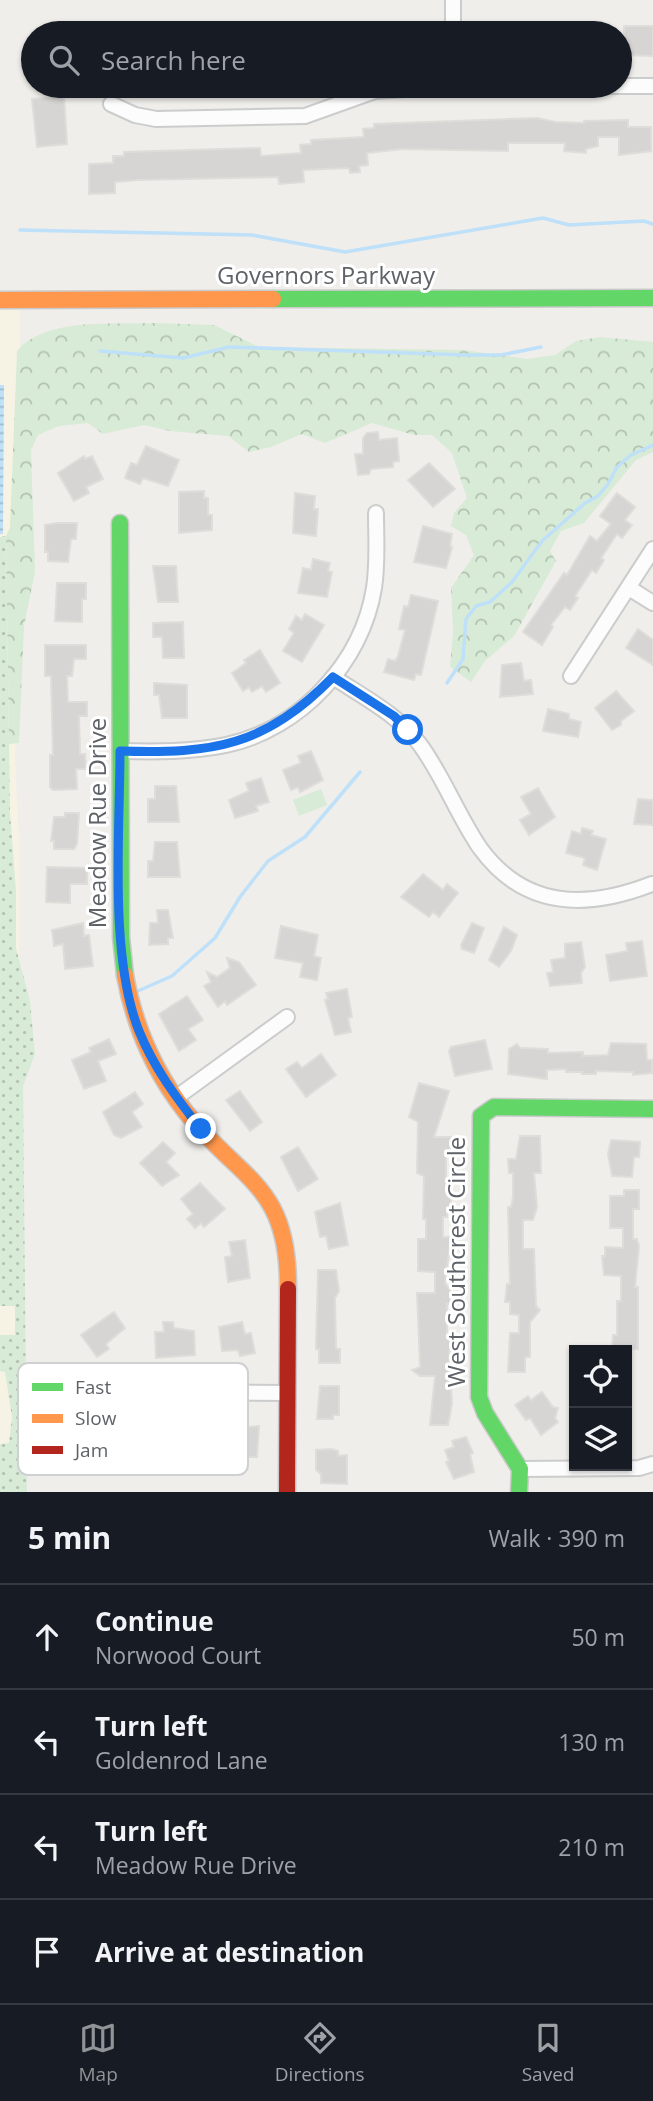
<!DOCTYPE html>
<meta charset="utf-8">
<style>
body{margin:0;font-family:"Open Sans",sans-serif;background:#20242c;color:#f1f3f6}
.controls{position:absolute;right:21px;bottom:21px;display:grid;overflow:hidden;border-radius:0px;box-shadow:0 2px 5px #0004}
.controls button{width:63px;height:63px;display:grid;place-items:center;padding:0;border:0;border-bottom:2px solid #363941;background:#171b24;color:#f1f3f6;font:35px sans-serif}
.stop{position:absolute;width:21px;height:21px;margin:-16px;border:5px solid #1a73e8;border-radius:50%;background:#fff}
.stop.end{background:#1a73e8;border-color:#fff;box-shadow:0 2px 7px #0008}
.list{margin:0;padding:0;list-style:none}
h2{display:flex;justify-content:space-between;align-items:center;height:91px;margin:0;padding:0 28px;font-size:30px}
h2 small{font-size:23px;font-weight:400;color:#9ea1a6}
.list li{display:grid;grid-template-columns:46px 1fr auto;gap:21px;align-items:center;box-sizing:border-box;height:105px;padding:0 28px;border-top:2px solid #363941}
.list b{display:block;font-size:26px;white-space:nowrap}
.list p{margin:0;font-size:23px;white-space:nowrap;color:#9ea1a6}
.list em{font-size:23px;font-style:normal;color:#9ea1a6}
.icon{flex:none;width:38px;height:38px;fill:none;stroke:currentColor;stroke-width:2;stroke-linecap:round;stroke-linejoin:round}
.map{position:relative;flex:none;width:653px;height:1492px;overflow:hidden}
.search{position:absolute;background:#171b24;box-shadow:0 2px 5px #0004;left:21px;right:21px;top:21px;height:77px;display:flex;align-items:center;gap:18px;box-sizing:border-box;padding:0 24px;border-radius:38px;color:#9ea1a6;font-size:26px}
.sheet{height:511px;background:#171b24}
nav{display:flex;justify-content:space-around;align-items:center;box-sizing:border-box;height:98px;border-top:2px solid #363941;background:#171b24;font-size:19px;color:#9ea1a6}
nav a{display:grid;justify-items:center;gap:4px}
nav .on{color:#919496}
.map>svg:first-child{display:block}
</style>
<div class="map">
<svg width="653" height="1492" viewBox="0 0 653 1492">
<defs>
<pattern id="grass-dots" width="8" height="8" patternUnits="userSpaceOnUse" patternTransform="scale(1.75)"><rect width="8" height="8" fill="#d8ebd6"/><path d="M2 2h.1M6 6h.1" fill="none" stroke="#b2c2b1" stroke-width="1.8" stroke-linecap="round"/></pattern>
<pattern id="forest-crowns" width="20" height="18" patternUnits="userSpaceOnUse" patternTransform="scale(1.75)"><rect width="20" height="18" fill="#d8ebd6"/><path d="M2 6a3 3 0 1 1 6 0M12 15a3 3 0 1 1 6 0" fill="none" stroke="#b2c2b1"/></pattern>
<pattern id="water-rules" width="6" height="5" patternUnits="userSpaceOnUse" patternTransform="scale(1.75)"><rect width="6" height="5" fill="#bfe0f9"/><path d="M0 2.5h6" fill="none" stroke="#9eb9cd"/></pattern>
</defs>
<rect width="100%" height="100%" fill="#efeeea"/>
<!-- commercial -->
<path fill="#f7f3e4" d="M0,310h20v297l-5,152 4,85 1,648h-20z"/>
<!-- grass -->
<path fill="url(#grass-dots)" d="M6,536l4,276 6,79v57l14,53 5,53 -12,32 4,406h-27v-48l9,-1 3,-26 -7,-45 -5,-1v-36h15v-29h-15v-769z"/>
<!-- forest -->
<path fill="url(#forest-crowns)" d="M153,323l61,2 45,22 204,3 64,9 28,-4 21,-14 24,-4 53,5v110l-17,8 -52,63 -23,8 -11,20 6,10 -42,75 -29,25 -14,21 -21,-15 3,-35 -2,-44 23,-33 -8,-20 -15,-9 3,-13 13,-15 -15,-45 -20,-18h-18l-42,-12 -47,20 -23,-9 -31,13 -22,5 -21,-16 -58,-5 -26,-6 -41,9 -15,-11 -29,3 -21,9 -7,15 4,122 -11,54 -5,117 -10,1 -3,-208 4,-9 7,-176c29,-34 95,-26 136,-28z"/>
<!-- park -->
<path fill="#d8ebd6" d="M321,789l6,16 -28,11 -6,-16z"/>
<!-- water -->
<path fill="url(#water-rules)" d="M0,385h4l-1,149h-3z"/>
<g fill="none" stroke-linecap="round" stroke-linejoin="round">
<!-- stream -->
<g stroke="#bfe0f9" stroke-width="3.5">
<path d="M20,230l232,5 93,17 198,-34 26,7 75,-4 9,3"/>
<path d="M100,351l83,7 46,-11 236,8h36l40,-8"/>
<path d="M447,683l16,-24 3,-40 10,-13 14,-4 22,-20 30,-41 43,-38 13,-7 10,-12 9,-17 14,-12 22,-10"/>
<path d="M138,991l34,-15 43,-38 25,-41 28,-36 37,-24 55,-65"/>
</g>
</g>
<!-- building -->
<g fill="#d6d5d3" stroke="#deddd9" stroke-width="2">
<path d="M624,26h29v30l-29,-1z"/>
<path d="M64,96l3,48 -30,3 -5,-48z"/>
<path d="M537,118l19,4 28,1v-2l44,-1v7h23v24l-32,4v-18h-21v9l-12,3v4l-22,-2 1,-8h-57v8l-106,-2 -35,4 1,12 -9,1 1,6 -10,1 -1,-5 -46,2 1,12 -25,2 -1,-7 -140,3 -23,2v11l-26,1v-30l24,-1v-7h11v-4l136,-4 1,8 40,-3 -1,-8 11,-1v-4l53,-3 -1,-8 11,-1v-4z"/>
<path d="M378,432l1,8 18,-2 2,23 -6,1v5l-22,2 -2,5 -11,1 -3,-21h8v-16l4,-5z"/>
<path d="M146,446l33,14 -11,26 -25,-8 -3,6 -15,-6 6,-15 6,2z"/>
<path d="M84,456l1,3 7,-3 11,23 -17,8 3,6 -15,8 -16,-28z"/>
<path d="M429,463l26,26 -22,18 -25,-27z"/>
<path d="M204,491v7h4v17h4v15l-33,3v-41z"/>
<path d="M295,493l20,3 -1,13h4l-2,27 -23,-3z"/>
<path d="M617,493l18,14 -10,13 7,5 -10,13 -5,-4 -16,24 3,2 -8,13 -4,-3 -17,26 3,2 -8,12 -5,-3 -14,18 2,2 -11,18 -19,-13 41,-59 3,2 23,-39 7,5 14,-17 -11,-8z"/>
<path d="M57,523h20l-1,16h-5l-3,23 -20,-1v-9h-3v-27z"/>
<path d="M423,526l29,8 -2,12 2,1 -6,21 -32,-6z"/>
<path d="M313,559l17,4 -2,8 4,1 -5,25 -29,-4 5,-25 8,2z"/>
<path d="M153,566h23l2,36h-20z"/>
<path d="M57,583h29v16h-4v23l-27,-1z"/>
<path d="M411,595l27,6 -17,74 -5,-1 -2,6 -30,-8 4,-13 7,2 3,-5 7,-26 -6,-1 5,-23 4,1z"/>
<path d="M305,614l19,11 -22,37 -19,-11 11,-18 -5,-4 7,-13 6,4z"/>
<path d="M183,622l1,36h-21l-1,-21h-9v-14z"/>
<path d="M638,629l15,11v25l-27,-17z"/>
<path d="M45,645h41v14h-12l-2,17h-5l1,26h19v14h-8l1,38h5l1,15h-10l1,20 -24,1 -3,-3v-32h3l-2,-79h-6z"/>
<path d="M260,650l20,33 -14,9 -4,-6 -10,6 -3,-5 -6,4 -11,-18 14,-10 -2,-3z"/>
<path d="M521,663l3,18 7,-1 2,14 -33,3 2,-32z"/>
<path d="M154,683l33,2v33h-25l-3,-23h-5z"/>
<path d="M616,691l18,20 -13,10v4l-9,5 -17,-22z"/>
<path d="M548,709l21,5v5l12,3 -3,15 -35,-6z"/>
<path d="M311,751l12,29 -23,12 -2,-5 -7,3 -8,-20 18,-7 -3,-7z"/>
<path d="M261,778l8,24 -13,4 2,5 -23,7 -6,-18 20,-9 -3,-8z"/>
<path d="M155,786h21l3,36h-31v-23h7z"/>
<path d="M538,788l17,29 -26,18 -9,-15 11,-6 -10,-17z"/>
<path d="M638,799l15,1v25l-19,-1z"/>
<path d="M65,813h14l-2,31 -3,5h-20v-8h-3l3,-24h11z"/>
<path d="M582,828l11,3 -2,4 15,4 -9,31 -14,-5 2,-7 -19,-5 6,-22 9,3z"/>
<path d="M155,842h22l3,35h-32v-16h5z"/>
<path d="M47,867l40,1v16h-17v19l-24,-1z"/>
<path d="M423,874l20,16 4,-6 11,9 -19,24 -6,-5 -4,5 -28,-20z"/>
<path d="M157,910h11l5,28h-5v6l-19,1 1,-22h8z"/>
<path d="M83,923l1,13 5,-1 4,31 -28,3 -2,-25 -9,2 -2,-16z"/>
<path d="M472,923l12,5 -10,25 -12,-4 -1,-4z"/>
<path d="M281,926l37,9 -4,21 7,2 -4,22 -17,-3 3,-14 -28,-5z"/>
<path d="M504,927l13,8 -6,16 -12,16 -10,-7z"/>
<path d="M642,941l5,35 -37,5 -4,-26 21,-4 -1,-8z"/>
<path d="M581,942l4,25 -4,6 1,10 -32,3 -3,-13 6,-1 -2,-12 14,-2v-14z"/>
<path d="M227,958l12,4 17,23 -29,20 -2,-4 -7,6 -14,-21 7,-4 -4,-10 10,5 13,-9z"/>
<path d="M347,989l5,28 -4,1 3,14 -16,3 -10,-35 3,-1 -2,-6z"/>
<path d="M187,996l16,24 -15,9 8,11 -17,11 -20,-37z"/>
<path d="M109,1039l7,15 -18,7 8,20 -22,8 -12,-29 19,-8 -2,-4z"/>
<path d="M485,1040l7,29 -37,7 -6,-25 2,-4z"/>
<path d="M611,1043l35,1 1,16h5v13l-19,2v-3l-37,-1v3h-14v-2h-16v-3l-19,1v9l-39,-5 1,-25 8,-5 3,4 28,1v4l35,-1v4l25,-1z"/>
<path d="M321,1054l15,21 -30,22 -20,-28 11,-7 5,6z"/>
<path d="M419,1083l30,8 -15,46h17v14h-5v36l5,6v14h-4v10h-4v20h8l-6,46 5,7v14h-3v33h5v14h-3l3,53 -4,21h-18l5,-49h-15l-8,-6 8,-3 -3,-74h18v-21l-17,-1v-32h8v-20h-3l1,-43 -7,-3 1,-51 -9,-5z"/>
<path d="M240,1091l22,31 -12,9 -24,-31z"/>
<path d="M135,1092l8,12 -11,8 10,15 -21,11 -7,-3 -11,-23z"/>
<path d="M520,1136h20l1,37h-7l3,34 -4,13h-10v29h11l2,57 4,4 -10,12v35h-5v15h-17l2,-39h9v-18l-9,-1v-12h-5l2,-18h3l-2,-77h3l2,-10v-24h-4l-1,-14h8z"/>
<path d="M611,1140l29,2 -1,15h-5l-2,20 -20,-1 -4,-22z"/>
<path d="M163,1142l12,11 -9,9 13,13 -17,11 -22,-23z"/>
<path d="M298,1147l20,32 -20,12 -17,-34z"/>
<path d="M200,1183l25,26 -21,18 -3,-4 -6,5 -8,-9 6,-5 -12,-15z"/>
<path d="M624,1190h15v19h-6v30h4l2,7 -4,41h3v62l-26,1 1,-15h4v-34h4v-25l-17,-1 -2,-19h3v-9l18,1v-20h-13v-32h14z"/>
<path d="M340,1203l8,42 -19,4 -3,-13 -6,1 -5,-25z"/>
<path d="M245,1240l5,38 -22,4 -3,-25 7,-1 -3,-14z"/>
<path d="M318,1270h18l3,21 -4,7 1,51h4v14h-21v-14h-3z"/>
<path d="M114,1312l11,16 -19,16 3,5 -12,8 -16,-22z"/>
<path d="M163,1322h10l1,6 20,3 1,24 -39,3 -1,-26h9z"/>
<path d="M242,1322l3,12 6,-1 4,20 -15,3 -2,-6 -16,1 -3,-24z"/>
<path d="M320,1386h19v29h-6v4h-16z"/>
<path d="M542,1392l11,15 5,1 -3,10 3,4 -17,13 -11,-17 -4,2 -11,-15 13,-9 3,4z"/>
<path d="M259,1426l-2,31h-12l-1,-12h-21l-1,-15z"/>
<path d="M466,1437l7,16 -3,1 4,18 -20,7 -8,-17 3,-1 -4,-11 9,-3 -2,-6z"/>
<path d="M331,1449l7,2v5l9,-1v29l-26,-1v-9l-5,-4v-20z"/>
</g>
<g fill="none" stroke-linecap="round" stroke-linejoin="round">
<!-- street casing -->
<g stroke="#cbcccc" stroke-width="18">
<g id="street">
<path d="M453,0v33"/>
<path d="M474,86h179"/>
<path d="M111,104l24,11 21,4 149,-3 70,-25 76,-5"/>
<path d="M629,588l24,15"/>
<path d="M571,676l82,-127"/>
<path d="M333,677c32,21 66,38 88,69 23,32 37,70 59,102 45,62 108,61 172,36"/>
<path d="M120,751c36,1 71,1 106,-6 74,-16 136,-82 148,-157 4,-25 2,-50 2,-75"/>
<path d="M177,1097l110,-80"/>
<path d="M118,1392l169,1"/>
<path d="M520,1469l119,-1 14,-4"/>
</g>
</g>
<!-- fast casing -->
<g stroke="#cacacb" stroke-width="19">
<g id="fast">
<path d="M273,299l380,-1"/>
<path d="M120,523l1,414 4,38"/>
<path d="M519,1492l1,-23 -35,-56 -6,-16 2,-281 13,-9 159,2"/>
</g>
</g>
<!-- slow casing -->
<g stroke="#cacacb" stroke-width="19">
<g id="slow">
<path d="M0,300l273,-1"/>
<path d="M125,975c9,50 29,96 60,136 56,71 104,72 103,178"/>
</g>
</g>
<!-- jam casing -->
<g stroke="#cacacb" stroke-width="19">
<path id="jam" d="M287,1492l1,-203"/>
</g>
<!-- street -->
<use href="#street" stroke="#fdfcfc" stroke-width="14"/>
<!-- fast -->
<use href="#fast" stroke="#63d668" stroke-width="16"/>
<!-- slow -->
<use href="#slow" stroke="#ff974d" stroke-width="16"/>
<!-- jam -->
<use href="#jam" stroke="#b3261e" stroke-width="16"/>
</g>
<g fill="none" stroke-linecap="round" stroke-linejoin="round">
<!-- route -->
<path stroke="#1a73e8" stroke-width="9" d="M201,1129c-24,-30 -47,-61 -62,-98 -30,-75 -19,-198 -19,-280 94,3 145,-5 213,-74l61,39 14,14"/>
</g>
<g text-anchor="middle" stroke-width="6" stroke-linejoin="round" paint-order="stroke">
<!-- street labels -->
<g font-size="24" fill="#5f6368" stroke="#fff">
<text x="326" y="284">Governors Parkway</text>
<text transform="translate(98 823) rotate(-90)" y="8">Meadow Rue Drive</text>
<text transform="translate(457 1262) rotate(-90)" y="8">West Southcrest Circle</text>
</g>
</g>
<!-- legend -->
<rect x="18" y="1363" width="230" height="112" rx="10" fill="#fff" stroke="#cfd0d2" stroke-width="2"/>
<rect x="32" y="1383" width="31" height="8" fill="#63d668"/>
<rect x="32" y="1414" width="31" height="9" fill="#ff974d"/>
<rect x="32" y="1446" width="31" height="8" fill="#b3261e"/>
<g font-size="19" fill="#5f6368">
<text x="75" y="1394">Fast</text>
<text x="75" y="1425">Slow</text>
<text x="75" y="1457">Jam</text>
</g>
</svg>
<div class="controls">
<button><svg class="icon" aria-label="locate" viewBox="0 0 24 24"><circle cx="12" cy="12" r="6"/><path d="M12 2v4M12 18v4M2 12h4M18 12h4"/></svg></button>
<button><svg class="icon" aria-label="layers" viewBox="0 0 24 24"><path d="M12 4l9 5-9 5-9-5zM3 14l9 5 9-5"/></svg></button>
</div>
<div class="stop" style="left:408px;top:730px"></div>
<div class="stop end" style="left:201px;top:1129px"></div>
<div class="search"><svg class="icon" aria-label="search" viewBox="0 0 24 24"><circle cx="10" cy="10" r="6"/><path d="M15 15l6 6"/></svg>Search here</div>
</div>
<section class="sheet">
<h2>5 min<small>Walk · 390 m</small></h2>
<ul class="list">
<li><svg class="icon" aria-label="ahead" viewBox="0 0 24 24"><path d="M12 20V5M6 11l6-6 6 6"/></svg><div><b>Continue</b><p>Norwood Court</p></div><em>50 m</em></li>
<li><svg class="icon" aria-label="left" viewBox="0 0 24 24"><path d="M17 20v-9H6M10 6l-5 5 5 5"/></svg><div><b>Turn left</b><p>Goldenrod Lane</p></div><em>130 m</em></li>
<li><svg class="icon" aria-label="left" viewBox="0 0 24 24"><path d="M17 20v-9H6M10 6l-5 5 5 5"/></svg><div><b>Turn left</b><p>Meadow Rue Drive</p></div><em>210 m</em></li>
<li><svg class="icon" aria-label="arrive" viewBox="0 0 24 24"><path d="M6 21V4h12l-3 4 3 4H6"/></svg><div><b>Arrive at destination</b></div></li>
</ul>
</section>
<nav>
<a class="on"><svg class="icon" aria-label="map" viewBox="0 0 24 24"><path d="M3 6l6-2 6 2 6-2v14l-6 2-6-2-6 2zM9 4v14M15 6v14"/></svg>Map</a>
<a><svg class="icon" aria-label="directions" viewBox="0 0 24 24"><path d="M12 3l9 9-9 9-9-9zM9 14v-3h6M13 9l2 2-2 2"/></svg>Directions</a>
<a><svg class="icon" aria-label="saved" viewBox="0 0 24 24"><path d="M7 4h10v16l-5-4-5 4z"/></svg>Saved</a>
</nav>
